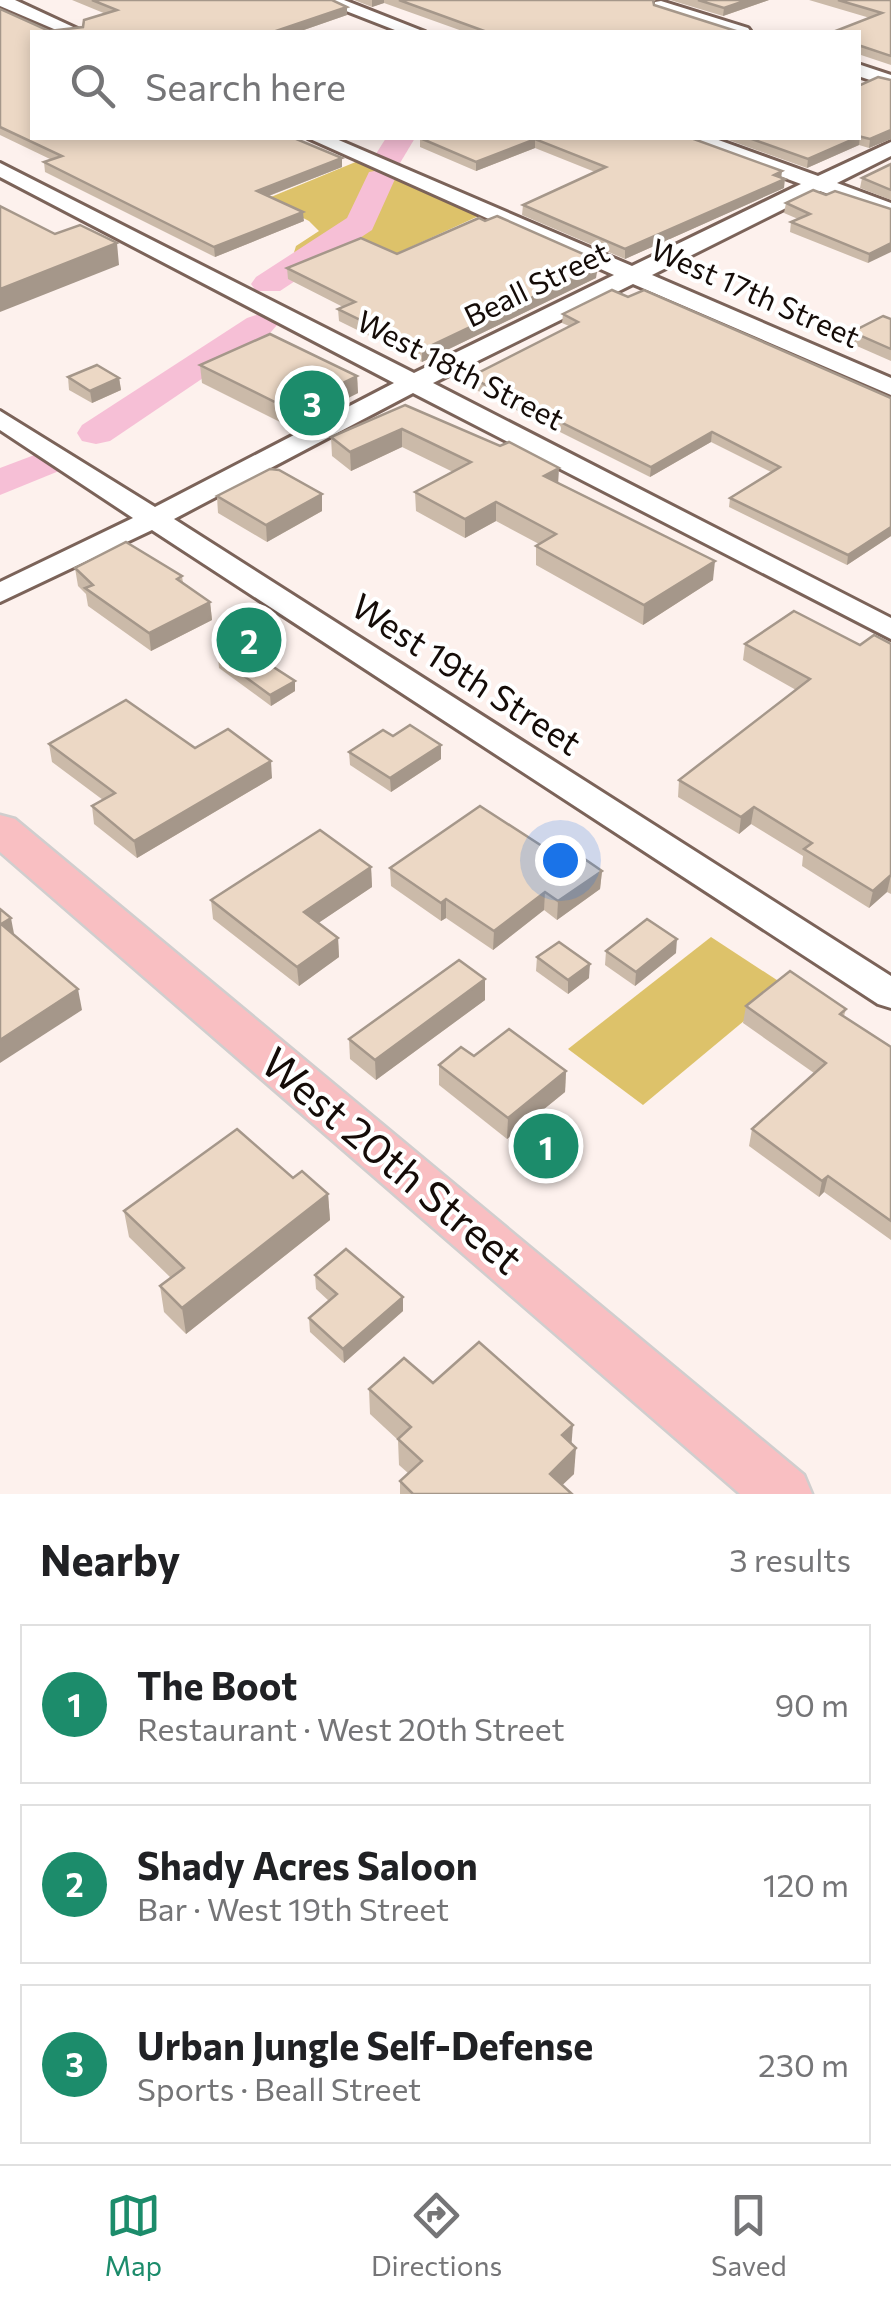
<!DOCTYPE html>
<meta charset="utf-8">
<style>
body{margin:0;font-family:Commissioner,sans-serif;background:#f2f2f2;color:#202124}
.you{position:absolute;left:560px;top:860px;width:35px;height:35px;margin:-25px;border:8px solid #fff;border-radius:50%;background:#1a73e8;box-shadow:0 0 0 15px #1a73e833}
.badge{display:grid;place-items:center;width:65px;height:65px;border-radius:50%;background:#1c8c6b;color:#fff;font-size:32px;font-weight:700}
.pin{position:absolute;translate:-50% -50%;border:5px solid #fff;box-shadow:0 2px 10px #0006}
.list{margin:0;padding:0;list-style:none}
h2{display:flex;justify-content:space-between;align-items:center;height:130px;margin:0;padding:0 40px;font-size:42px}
h2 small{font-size:32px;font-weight:400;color:#757577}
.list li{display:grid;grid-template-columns:65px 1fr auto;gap:30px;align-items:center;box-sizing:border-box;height:160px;margin:0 20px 20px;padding:0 20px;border:2px solid #e0e0e0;border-radius:0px}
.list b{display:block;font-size:38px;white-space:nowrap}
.list p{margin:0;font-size:32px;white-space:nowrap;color:#757577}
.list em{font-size:32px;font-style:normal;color:#757577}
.icon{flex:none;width:55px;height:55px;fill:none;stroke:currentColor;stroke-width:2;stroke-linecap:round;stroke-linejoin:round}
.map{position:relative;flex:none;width:891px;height:1494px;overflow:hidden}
.search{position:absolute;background:#fff;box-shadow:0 5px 15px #0003;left:30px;right:30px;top:30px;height:110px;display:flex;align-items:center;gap:25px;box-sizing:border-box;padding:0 35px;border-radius:0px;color:#757577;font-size:38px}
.sheet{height:670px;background:#fff}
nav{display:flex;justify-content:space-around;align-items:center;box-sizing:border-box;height:140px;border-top:2px solid #e0e0e0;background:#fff;font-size:28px;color:#757577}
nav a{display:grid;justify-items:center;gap:5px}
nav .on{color:#1c8c6b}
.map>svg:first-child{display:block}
</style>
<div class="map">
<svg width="891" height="1494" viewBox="0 0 891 1494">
<rect width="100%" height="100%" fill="#fdf1ed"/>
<!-- green -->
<g fill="#ddc26a">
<path d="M358,161l123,54 -90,41 -36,-17 -35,15 -19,21 -32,13 -14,-7 36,-19 5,-16 23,-15 -10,-10 -43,-22z"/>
<path d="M711,937l75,49 -143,119 -75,-56z"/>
</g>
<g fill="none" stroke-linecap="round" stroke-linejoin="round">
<!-- river -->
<g fill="#f6bfd6" fill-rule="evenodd">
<path d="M386,138h29l-15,25h-22l-4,-6z"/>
<path d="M380,170l11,2 4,7 -23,51 -92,61h-24l-5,-7 5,-7 91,-59 22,-46z"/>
<path d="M259,314l12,4 6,7 -6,7 -161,109 -14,3 -14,-3 -5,-8 5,-8 165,-107z"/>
<path d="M45,451l14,4 6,8 -6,8 -59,24v-27z"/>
</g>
<!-- minor casing -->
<g stroke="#7b6359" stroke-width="6">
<g id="minor">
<path d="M0,0h15l69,32h-23l-61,-26z"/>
<path d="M318,0h26l81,32h-25z"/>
<path d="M661,1l87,27 3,4h-26l-70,-22v-8z"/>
<path d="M858,64l33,11v12l-33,-11z"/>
<path d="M308,138h26l298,128 169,-82 -113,-42 -3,-4h28l105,38 73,-34v14l-54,27 54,20v14l-71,-26 -168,84 239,103v17l-258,-111 -200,99 458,235v21l-478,-246 -239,126 717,457v32l-13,-4 -726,-474 -152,72v-20l133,-64 -133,-88v-19l155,96 239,-124 -394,-206v-14l414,210 200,-98z"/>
</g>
</g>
<!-- major casing -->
<g stroke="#d0cece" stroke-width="5">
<path id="major" d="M0,815l15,4 789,656 8,19h-72l-740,-642z"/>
</g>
<!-- minor -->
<use href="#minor" fill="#fff" fill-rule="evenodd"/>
<!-- major -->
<use href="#major" fill="#f9bfc2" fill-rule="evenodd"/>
</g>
<!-- wall -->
<g fill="#cbbaa9">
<path d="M72,0h260l15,7v8l-49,17h-266l310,126v9l-73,29 35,25 -89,36 -170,-85 -1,-10 8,-2 -52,-25v-126l49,22 34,-4 23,-13z"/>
<path d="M354,0h302l-2,1v4l85,27h-274l-81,-29 -12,4z"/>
<path d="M670,0h99l-46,16z"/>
<path d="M809,0h82v71v-6l-33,-11v-22l12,-14z"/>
<path d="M891,80v59l-22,9 -10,-3 -52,23 -84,-30h135z"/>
<path d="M420,138h271l90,39 3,11 -159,71 -103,-44 1,-10 72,-33 -60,-24 -59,23 -56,-24z"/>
<path d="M891,164v36l-31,-12 2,-10z"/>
<path d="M826,195l65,14 -23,54 -78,-31 1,-10 7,-3 -14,-6 2,-10z"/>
<path d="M397,254l201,18 -2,1v5l-174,84 -83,-41 -1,-12 5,-2 -55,-28 -1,-11z"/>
<path d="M563,314l328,84v138l-44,29 -118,-58 1,-9 41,-26 -60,-30 -61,35 -180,-90v-10l99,-51 -7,-3z"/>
<path d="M891,319v42l-41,-18 2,-11z"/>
<path d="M200,365l157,11 1,17 -68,34 -88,-44z"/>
<path d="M68,377l51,1 2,12 -29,13 -23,-13z"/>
<path d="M405,405l154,78 154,97 -70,45 -107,-60v-19l3,-2 -43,-23 -31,17 -49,-27 -1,-19 38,-20 -51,-25 -51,24 -19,-15 -1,-19z"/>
<path d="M322,494v17l-55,31 -49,-29 -1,-17z"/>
<path d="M75,568l107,8 1,7 27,19 2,18 -61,31 -63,-45 -2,-12 -8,-8z"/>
<path d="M745,644l115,1 31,-1v250l-4,-2 -18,16 -67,-42 1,-10 -52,-32 -12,10 -61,-37 1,-17 117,-90 -53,-30z"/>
<path d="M218,657l77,34 -24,15 -52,-38z"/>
<path d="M49,744l146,4 77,30 -135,80 -43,-34 -2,-18 11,-6 -51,-38z"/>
<path d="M349,752l92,7 -50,33 -41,-27z"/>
<path d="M562,859l40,12 -2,18 -43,31 -13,-10 -51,40 -47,-32 -5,3 -50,-35 -1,-18z"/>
<path d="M371,867l1,20 -54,36 20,15 1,19 -40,29 -86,-67 -2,-19z"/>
<path d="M606,951l70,2 -41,33 -30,-21z"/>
<path d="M537,957l52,21 -21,16 -32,-23z"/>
<path d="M485,979v21l-109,80 -26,-21 -1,-20z"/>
<path d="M746,1006l100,3 -2,7 47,31v193l-67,-48 -5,5 -70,-51 3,-17 62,-56 -71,-50z"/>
<path d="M439,1065l127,6 -1,21 -58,47 -68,-54z"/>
<path d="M293,1178l35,16 2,26 -144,114 -22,-22 -4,-26 11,-8 -42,-41 -5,-26z"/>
<path d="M315,1275l88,36 -59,52 -34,-31 -1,-14 20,-17 -13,-12z"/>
<path d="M433,1383l139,62 2,29 -12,11 10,9h-172v-13l8,-8 -9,-8 -1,-25 -28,-26 -1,-25z"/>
</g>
<!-- shaded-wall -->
<g fill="#a5978a">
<path d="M372,0h12v3l-12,4z"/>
<path d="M747,0h22l-46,16 1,-8z"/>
<path d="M347,7v8l-49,17h-25z"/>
<path d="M891,130v9l-22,9 1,-9z"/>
<path d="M858,136h2l-1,9 -52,23 1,-9z"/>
<path d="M535,139v9l-59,23v-9z"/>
<path d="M342,158v9l-84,33 -1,-9z"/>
<path d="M782,171l-1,9 4,-1 -1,9 -159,71v-10z"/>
<path d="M303,212l1,9 -89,36 -1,-10z"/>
<path d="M117,243l2,22 -119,47v-23z"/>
<path d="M891,243v9l-23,11 1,-9z"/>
<path d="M599,261l-3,17 -174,84v-12z"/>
<path d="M357,376l1,17 -68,34 -1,-18z"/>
<path d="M119,378l2,12 -29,13 -2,-12z"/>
<path d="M402,429v18l-51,24 -1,-19z"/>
<path d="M712,432l-1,10 -61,35 1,-10z"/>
<path d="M559,468l-1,18 -14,-10z"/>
<path d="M322,494v17l-55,31 -1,-17z"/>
<path d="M496,502v19l-31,17v-19z"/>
<path d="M891,527v9l-44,29 1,-10z"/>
<path d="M715,561l-2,19 -70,45 1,-20z"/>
<path d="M210,602l2,18 -61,31 -2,-18z"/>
<path d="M295,681v10l-24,15 -1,-11z"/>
<path d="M441,745v14l-50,33 -1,-14z"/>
<path d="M271,761l1,17 -135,80 -3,-17z"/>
<path d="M754,807l-3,17 -12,10 2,-17z"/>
<path d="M371,867l1,20 -67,45 -1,-20z"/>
<path d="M602,871l-2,18 -43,31 1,-19z"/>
<path d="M891,875l-4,17 -18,16 4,-17z"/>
<path d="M545,892l-1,18 -51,40 1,-19z"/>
<path d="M446,899v19l-5,3v-18z"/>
<path d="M11,918l4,21 -14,-15z"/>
<path d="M338,938l1,19 -40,29 -2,-19z"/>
<path d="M677,939l-1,14 -41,33 1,-14z"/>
<path d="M590,964l-1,14 -21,16v-14z"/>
<path d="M485,979v21l-109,80 -1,-20z"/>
<path d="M78,989l4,21 -82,53v-23z"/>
<path d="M566,1071l-1,21 -58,47 1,-21z"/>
<path d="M828,1176l-4,16 -5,5 3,-16z"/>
<path d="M328,1194l2,26 -144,114 -4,-26z"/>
<path d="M403,1297v14l-59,52 -1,-14z"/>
<path d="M573,1425l-2,25 -9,-15z"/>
<path d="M576,1448l-2,26 -21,20 -3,-20z"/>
</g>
<!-- building -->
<g fill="#ecd8c5" stroke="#a5978a" stroke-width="2.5">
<path d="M92,0h240l15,7 -74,25h-241v106h262l48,20 -85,33 46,21 -89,35 -170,-85 18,-6 -62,-29v-118l49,22 34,-4 1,-7 33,-10z"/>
<path d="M399,0h254l1,5 85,27h-254h2z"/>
<path d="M698,0h49l-23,8z"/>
<path d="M838,0h53v56l-33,-11v-13h-25l49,-19z"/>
<path d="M878,77l13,3v50l-21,9 -12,-3v-50z"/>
<path d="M420,138h271l91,33 -8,4 11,4 -160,70 -102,-44 83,-38 -71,-28 -59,23z"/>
<path d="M749,138h107l-48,21z"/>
<path d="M891,164v26l-29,-12z"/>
<path d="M813,190l13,5 9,-4 56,18v34l-22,11 -78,-32 19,-8 -24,-11z"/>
<path d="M0,206l55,28 25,-9 37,18 -117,46z"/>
<path d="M497,216l102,45 -8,3 5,3 -174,83 -84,-41 17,-7 -68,-34 74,-30 36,16 82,-36 6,3z"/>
<path d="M612,290l16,7 16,-7 247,108v129l-43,28 -118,-57 50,-31 -68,-35 -61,35 -181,-90 108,-55 -15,-8z"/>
<path d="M883,316l8,3v30l-39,-17z"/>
<path d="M270,334l87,42 -68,33 -89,-44z"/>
<path d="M97,365l22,13 -29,13 -22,-14z"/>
<path d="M405,405l95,41 9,-4 50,26 -15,8 171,85 -71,44 -108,-59 20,-12 -60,-32 -31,17 -50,-27 56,-30 -69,-33 -52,23 -19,-15z"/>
<path d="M270,469l9,1 43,24 -56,31 -49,-29z"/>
<path d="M126,542l56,34 -5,3 33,23 -61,31 -64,-45 8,-3 -18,-17z"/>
<path d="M794,611l66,34 14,-10 17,9v231l-18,16 -69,-42 8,-6 -58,-36 -13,10 -62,-37 131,-101 -65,-35z"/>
<path d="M241,646l54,35 -25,14 -52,-38z"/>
<path d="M126,700l69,48 33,-19 43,32 -137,80 -42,-35 23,-13 -66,-49z"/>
<path d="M410,725l31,20 -51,33 -41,-26 34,-22 10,6z"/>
<path d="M480,806l82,53 11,-8 29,20 -44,30 -13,-9 -51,39 -48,-32 -5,4 -51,-35z"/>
<path d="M320,830l51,37 -67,45 34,26 -41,29 -86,-67z"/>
<path d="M0,909l11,9 -10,6 77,65 -78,51z"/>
<path d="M647,919l30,20 -41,33 -30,-21z"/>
<path d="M559,942l31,22 -22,16 -31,-23z"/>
<path d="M459,960l26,19 -110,81 -26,-21z"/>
<path d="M790,971l56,38 -6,5 51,33v174l-63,-45 -6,5 -70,-52 74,-66 -80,-57z"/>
<path d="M509,1029l57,42 -58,47 -69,-53 22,-18 13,9z"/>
<path d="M237,1129l56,49 9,-7 26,23 -146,114 -22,-22 24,-18 -60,-57z"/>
<path d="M346,1249l57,48 -60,52 -34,-31 28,-24 -22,-19z"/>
<path d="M479,1342l94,83 -11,10 14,13 -26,26 22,20h-159l-13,-13 22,-20 -24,-22 13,-12 -42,-38 35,-31 29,25z"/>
</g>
<g text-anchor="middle" stroke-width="8" stroke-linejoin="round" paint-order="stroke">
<!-- far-street labels -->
<g font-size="30" fill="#150c08" stroke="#fff">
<text transform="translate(537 285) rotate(-26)" y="10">Beall Street</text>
<text transform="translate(755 294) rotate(24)" y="10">West 17th Street</text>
<text transform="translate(460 371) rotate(27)" y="10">West 18th Street</text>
</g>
<!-- street labels -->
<g font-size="35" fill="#150c08" stroke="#fff">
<text transform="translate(466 675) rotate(33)" y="12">West 19th Street</text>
</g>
<!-- near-street labels -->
<g font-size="42" fill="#150c08" stroke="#fff">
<text transform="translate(392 1161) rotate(40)" y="15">West 20th Street</text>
</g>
</g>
</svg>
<div class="you"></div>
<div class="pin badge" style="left:546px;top:1146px">1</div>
<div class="pin badge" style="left:249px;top:640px">2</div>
<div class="pin badge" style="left:312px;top:403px">3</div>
<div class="search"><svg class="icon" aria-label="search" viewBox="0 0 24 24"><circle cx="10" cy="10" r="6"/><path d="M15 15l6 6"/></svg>Search here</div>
</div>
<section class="sheet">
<h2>Nearby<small>3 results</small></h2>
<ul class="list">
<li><span class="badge">1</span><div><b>The Boot</b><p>Restaurant · West 20th Street</p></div><em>90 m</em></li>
<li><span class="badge">2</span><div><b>Shady Acres Saloon</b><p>Bar · West 19th Street</p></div><em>120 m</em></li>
<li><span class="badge">3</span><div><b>Urban Jungle Self-Defense</b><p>Sports · Beall Street</p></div><em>230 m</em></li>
</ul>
</section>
<nav>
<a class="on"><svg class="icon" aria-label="map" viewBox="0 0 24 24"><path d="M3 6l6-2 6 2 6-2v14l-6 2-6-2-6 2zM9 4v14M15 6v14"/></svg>Map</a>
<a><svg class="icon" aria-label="directions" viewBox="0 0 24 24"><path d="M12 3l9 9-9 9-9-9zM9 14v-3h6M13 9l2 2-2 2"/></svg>Directions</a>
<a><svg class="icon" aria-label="saved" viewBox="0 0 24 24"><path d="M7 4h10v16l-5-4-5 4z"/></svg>Saved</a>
</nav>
